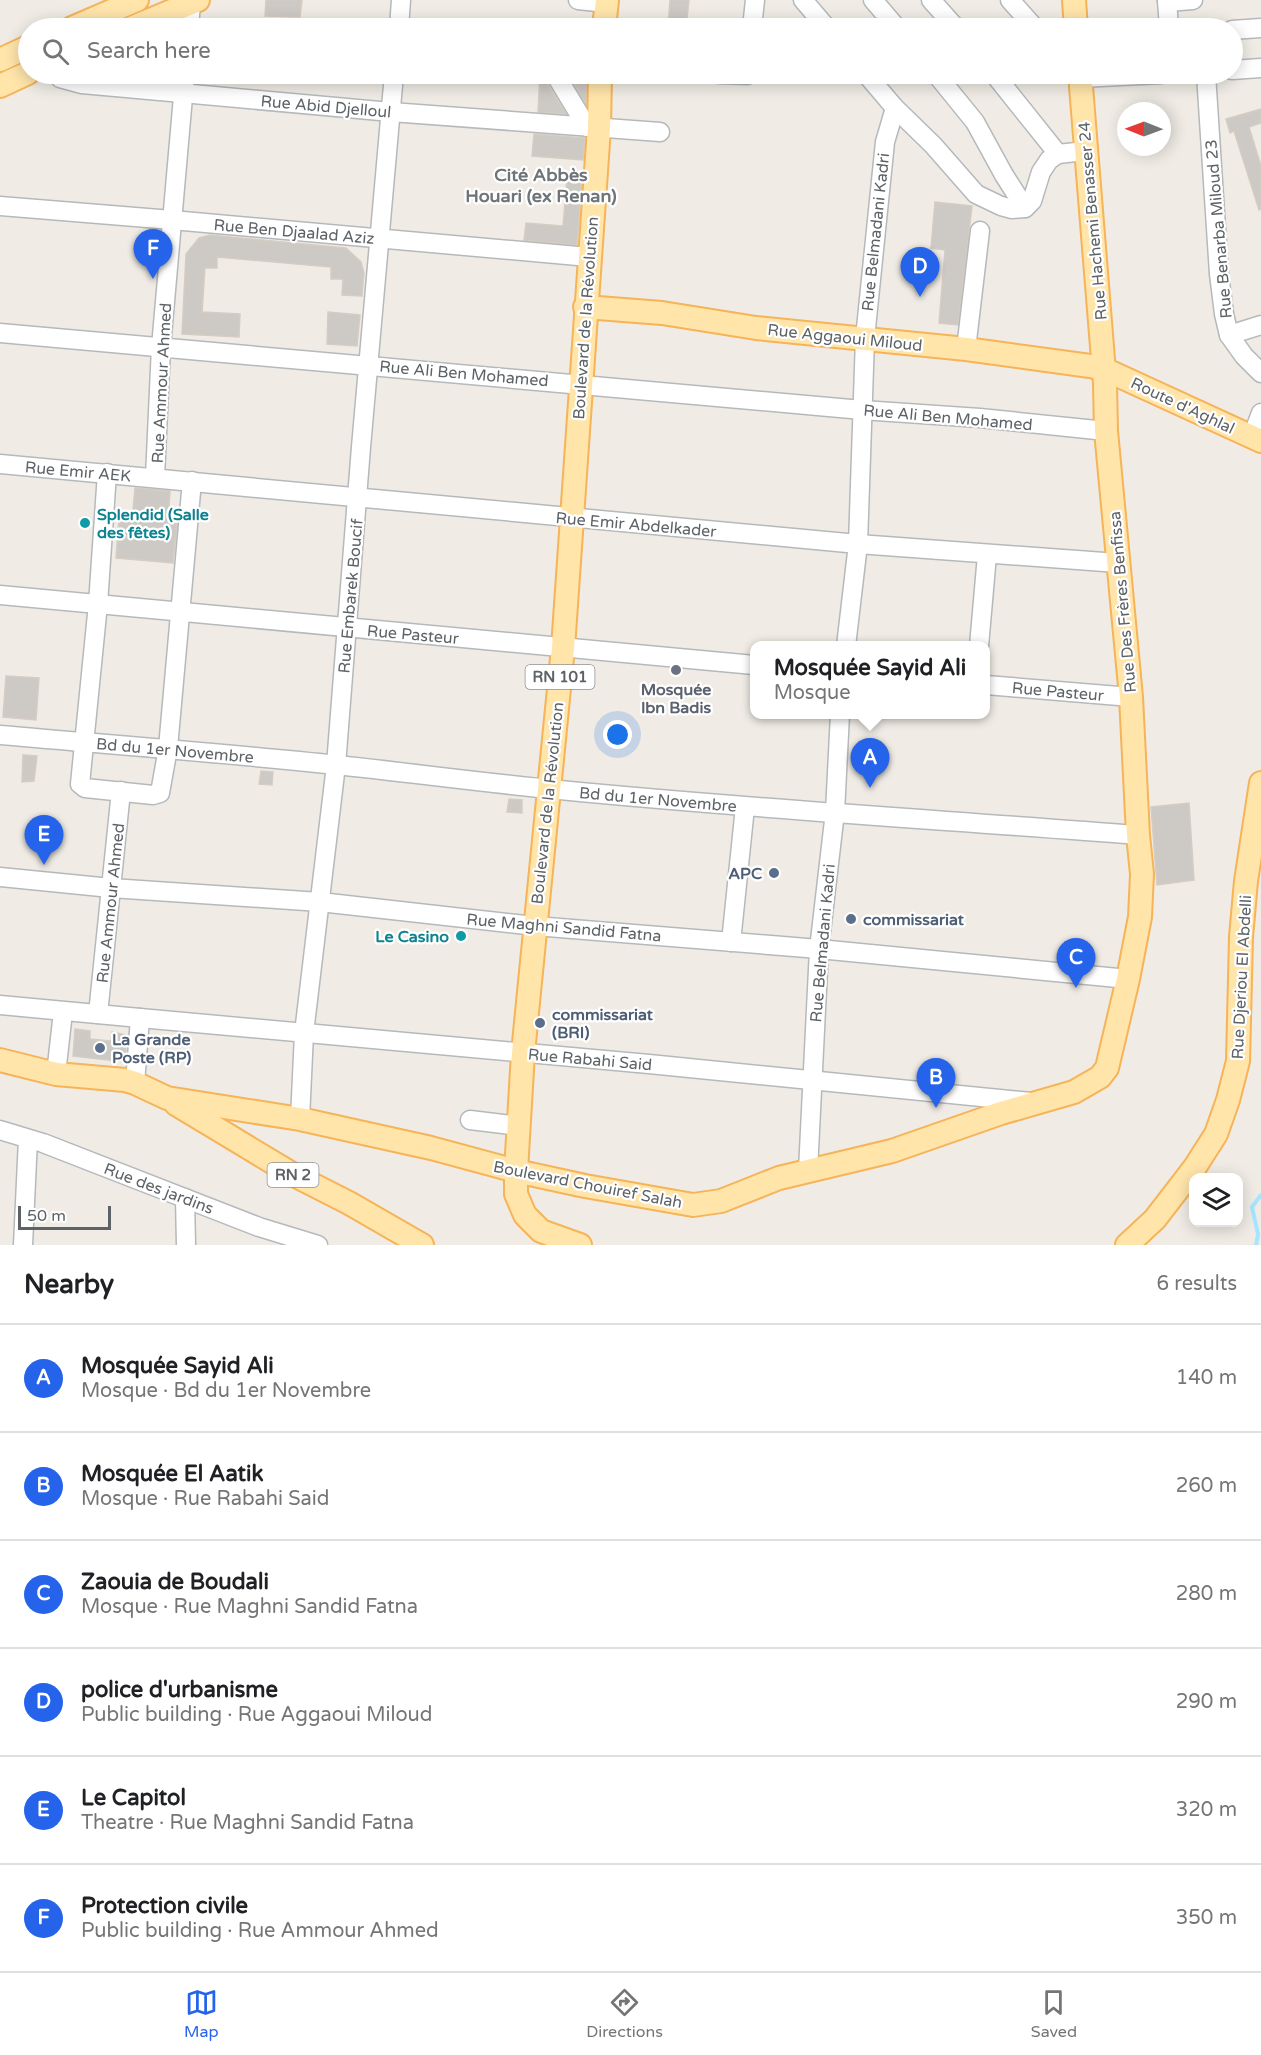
<!DOCTYPE html>
<meta charset="utf-8">
<style>
body{margin:0;font-family:"Varela Round",sans-serif;background:#f6f6f6;color:#202124}
.controls{position:absolute;right:18px;bottom:18px;display:grid;overflow:hidden;border-radius:12px;box-shadow:0 3px 15px #0003}
.controls button{width:54px;height:54px;display:grid;place-items:center;padding:0;border:0;border-bottom:2px solid #e0e0e0;background:#fff;color:#202124;font:30px sans-serif}
.compass{position:absolute;left:1117px;top:102px;width:54px;height:54px;border-radius:50%;background:#fff;box-shadow:0 3px 15px #0003;rotate:271deg}
.scale{position:absolute;left:18px;bottom:15px;width:93px;box-sizing:border-box;padding-left:6px;border:3px solid #5d6266;border-top:0;font-size:16px;line-height:21px;white-space:nowrap;color:#5d6266;-webkit-text-stroke:4px #fff;paint-order:stroke}
.you{position:absolute;left:618px;top:735px;width:21px;height:21px;margin:-15px;border:4px solid #fff;border-radius:50%;background:#1a73e8;box-shadow:0 0 0 9px #1a73e833}
.badge{display:grid;place-items:center;width:39px;height:39px;border-radius:50%;background:#2563eb;color:#fff;font-size:20px;font-weight:700}
.pin{position:absolute;translate:-50% -50px;filter:drop-shadow(0 2px 3px #0008)}
.pin::after{content:'';position:absolute;top:32px;width:21px;height:18px;background:inherit;clip-path:polygon(0 0,100% 0,50% 100%)}
.popup{position:absolute;left:750px;top:641px;width:240px;height:78px;box-sizing:border-box;display:grid;place-content:center;border-radius:12px;background:#fff;filter:drop-shadow(0 2px 4px #0005);font-size:20px;white-space:nowrap;color:#757577}
.popup b{font-size:22px;color:#202124}
.popup::after{content:'';position:absolute;left:50%;top:100%;margin-left:-12px;border:12px solid transparent;border-top-color:#fff}
.list{margin:0;padding:0;list-style:none}
h2{display:flex;justify-content:space-between;align-items:center;height:78px;margin:0;padding:0 24px;font-size:26px}
h2 small{font-size:20px;font-weight:400;color:#757577}
.list li{display:grid;grid-template-columns:39px 1fr auto;gap:18px;align-items:center;box-sizing:border-box;height:108px;padding:0 24px;border-top:2px solid #e0e0e0}
.list b{display:block;font-size:22px;white-space:nowrap}
.list p{margin:0;font-size:20px;white-space:nowrap;color:#757577}
.list em{font-size:20px;font-style:normal;color:#757577}
.icon{flex:none;width:33px;height:33px;fill:none;stroke:currentColor;stroke-width:2;stroke-linecap:round;stroke-linejoin:round}
.map{position:relative;flex:none;width:1261px;height:1245px;overflow:hidden}
.search{position:absolute;background:#fff;box-shadow:0 3px 15px #0003;left:18px;right:18px;top:18px;height:66px;display:flex;align-items:center;gap:15px;box-sizing:border-box;padding:0 21px;border-radius:33px;color:#757577;font-size:22px}
.sheet{height:726px;background:#fff}
nav{display:flex;justify-content:space-around;align-items:center;box-sizing:border-box;height:84px;border-top:2px solid #e0e0e0;background:#fff;font-size:16px;color:#757577}
nav a{display:grid;justify-items:center;gap:3px}
nav .on{color:#2563eb}
.map>svg:first-child{display:block}
</style>
<div class="map">
<svg width="1261" height="1245" viewBox="0 0 1261 1245">
<rect width="100%" height="100%" fill="#f0ece5"/>
<g fill="none" stroke-linecap="round" stroke-linejoin="round">
<!-- stream -->
<path stroke="#a5e5ff" stroke-width="4" d="M1256,1245l2,-11 -6,-27 9,-12"/>
</g>
<!-- building -->
<g fill="#cdc9c4" stroke="#d5cdc3" stroke-width="1.5">
<path d="M266,0h36l-2,17 -35,-1z"/>
<path d="M670,0h19l-3,28h-18z"/>
<path d="M540,74h4l1,6 21,34 -28,-2z"/>
<path d="M568,74h19l-1,30z"/>
<path d="M1261,109v14l-12,4 12,39v43l-2,1 -25,-79 -4,2 -4,-14z"/>
<path d="M534,134l51,4 -2,22 -51,-4z"/>
<path d="M567,178l15,1 -5,66 -53,-5 2,-17 37,3z"/>
<path d="M935,202l37,4 -14,119 -19,-2 6,-73 -14,-2z"/>
<path d="M210,235l136,13 15,14 3,11 -2,23 -20,-1 1,-16h-12v-12l-114,-10v11h-12l-3,44 38,2 -1,23 -57,-3 4,-80 13,-16z"/>
<path d="M328,312l32,3 -3,31 -30,-2z"/>
<path d="M135,488l35,3 -2,32 9,1 -4,39 -57,-5 3,-39 13,1z"/>
<path d="M6,676l33,2 -3,42 -33,-3z"/>
<path d="M23,755l14,1 -3,25 -12,1z"/>
<path d="M261,771l12,1 -1,13 -13,-1z"/>
<path d="M509,799l13,1v13l-15,-1z"/>
<path d="M1189,803l5,77 -37,5 -6,-78z"/>
<path d="M75,1029l15,2v8l21,2 1,-9 15,3 -2,27 -52,-6z"/>
</g>
<g fill="none" stroke-linecap="round" stroke-linejoin="round">
<!-- minor casing -->
<g stroke="#b5b9bc" stroke-width="21">
<g id="minor">
<path d="M578,0l29,3"/>
<path d="M803,0l24,28"/>
<path d="M873,0l24,28"/>
<path d="M931,0l25,28"/>
<path d="M1010,0l25,28"/>
<path d="M1167,0l2,28"/>
<path d="M1167,2l26,-2"/>
<path d="M189,28l2,-25"/>
<path d="M399,28l2,-28"/>
<path d="M752,28l3,-28"/>
<path d="M1232,30l29,-2"/>
<path d="M1232,70l29,-2"/>
<path d="M57,74l3,4 22,6 309,28 269,20"/>
<path d="M555,74l32,53"/>
<path d="M719,74l28,1v-1"/>
<path d="M866,74l29,34 38,37 43,49 25,12 11,3 13,-1 7,-7 9,-29 8,-12 9,-6 27,-3"/>
<path d="M936,74l39,48 29,53 21,33"/>
<path d="M994,74l64,80"/>
<path d="M1076,74l4,4 82,-4"/>
<path d="M1206,74l13,200 5,40 5,21 15,21 17,17"/>
<path d="M0,206l172,14 417,37"/>
<path d="M0,333l862,77 118,8 126,13"/>
<path d="M1229,335l32,-10"/>
<path d="M966,349l14,-118"/>
<path d="M1252,437l9,-24"/>
<path d="M0,464l858,80 260,19"/>
<path d="M107,473l-9,131 -18,180 5,4 68,7 7,-2 8,-45 24,-267"/>
<path d="M155,477l6,-130 24,-273"/>
<path d="M0,595l754,70"/>
<path d="M846,646l12,-102 7,-206 20,-196 10,-34"/>
<path d="M979,646l8,-91"/>
<path d="M986,685l145,12"/>
<path d="M0,735c113,10 225,18 337,30 75,8 149,18 223,25 192,19 385,30 578,45"/>
<path d="M0,877l111,11 209,14 215,24 284,23 309,30"/>
<path d="M731,942l14,-135"/>
<path d="M0,1005l140,13 -5,65"/>
<path d="M98,1014l23,-223"/>
<path d="M140,1018l509,46 382,38"/>
<path d="M56,1074l7,-62"/>
<path d="M300,1119l4,-86 32,-268 25,-318 33,-373"/>
<path d="M470,1120l49,6"/>
<path d="M0,1130l43,13 216,84 59,18"/>
<path d="M808,1171l11,-222 16,-137 5,-98"/>
<path d="M185,1198l1,47"/>
<path d="M23,1245l5,-106"/>
</g>
</g>
<!-- major casing -->
<g stroke="#f6b358" stroke-width="26">
<g id="major">
<path d="M1074,0l2,28"/>
<path d="M72,28l65,-28"/>
<path d="M131,28l67,-28"/>
<path d="M604,28l3,-28"/>
<path d="M0,60l28,-13"/>
<path d="M0,86l28,-13"/>
<path d="M585,307l77,6 94,15 210,21 124,17 14,3 157,72"/>
<path d="M0,1060l56,14 69,6 10,3 32,15 133,21 131,29 85,23 69,15 108,19 28,-4 58,-23 113,-27 109,-38 73,-21 26,-15 7,-9 21,-89 12,-62 2,-43 -4,-39 -7,-138 -25,-266 -1,-47 -25,-310"/>
<path d="M176,1104l116,70 57,29 73,42"/>
<path d="M580,1245l-39,-14 -16,-16 -9,-21v-23l7,-118 40,-405 36,-520 1,-54"/>
<path d="M1127,1245l28,-26 40,-52 21,-33 12,-34 10,-39 3,-124 5,-56 15,-98"/>
</g>
</g>
<!-- minor -->
<use href="#minor" stroke="#fff" stroke-width="18"/>
<!-- major -->
<use href="#major" stroke="#ffe5aa" stroke-width="22"/>
</g>
<!-- markers -->
<g fill="#0f9aa8" stroke="#fff" stroke-width="2">
<circle cx="85" cy="523" r="6"/>
<circle cx="461" cy="936" r="6"/>
</g>
<circle fill="#6b7280" stroke="#fff" stroke-width="2" cx="676" cy="670" r="6"/>
<g fill="#5c6f8a" stroke="#fff" stroke-width="2">
<circle cx="774" cy="873" r="6"/>
<circle cx="851" cy="919" r="6"/>
<circle cx="540" cy="1023" r="6"/>
<circle cx="100" cy="1048" r="6"/>
</g>
<g text-anchor="middle" stroke-width="4.5" stroke-linejoin="round" paint-order="stroke">
<!-- shield labels -->
<g fill="#fff" stroke="#8e9194" stroke-width="1.5">
<rect x="525.5" y="665" width="69" height="24" rx="4.5"/>
<rect x="267.5" y="1163" width="51" height="24" rx="4.5"/>
</g>
<g font-size="15" font-weight="bold" fill="#5d6266">
<text x="560" y="682">RN 101</text>
<text x="293" y="1180">RN 2</text>
</g>
<!-- street labels -->
<g font-size="16" fill="#5d6266" stroke="#fff">
<text transform="translate(326 106) rotate(5)" y="6">Rue Abid Djelloul</text>
<text transform="translate(1092 221) rotate(-95)" y="6">Rue Hachemi Benasser 24</text>
<text transform="translate(1218 229) rotate(-95)" y="6">Rue Benarba Miloud 23</text>
<text transform="translate(294 231) rotate(5)" y="6">Rue Ben Djaalad Aziz</text>
<text transform="translate(875 232) rotate(-84)" y="6">Rue Belmadani Kadri</text>
<text transform="translate(585 318) rotate(-86)" y="6">Boulevard de la Révolution</text>
<text transform="translate(845 337) rotate(6)" y="6">Rue Aggaoui Miloud</text>
<text transform="translate(464 373) rotate(5)" y="6">Rue Ali Ben Mohamed</text>
<text transform="translate(161 383) rotate(-87)" y="6">Rue Ammour Ahmed</text>
<text transform="translate(1183 405) rotate(25)" y="6">Route d'Aghlal</text>
<text transform="translate(948 417) rotate(5)" y="6">Rue Ali Ben Mohamed</text>
<text transform="translate(78 471) rotate(5)" y="6">Rue Emir AEK</text>
<text transform="translate(636 524) rotate(5)" y="6">Rue Emir Abdelkader</text>
<text transform="translate(350 596) rotate(-85)" y="6">Rue Embarek Boucif</text>
<text transform="translate(1122 602) rotate(-95)" y="6">Rue Des Frères Benfissa</text>
<text transform="translate(413 634) rotate(5)" y="6">Rue Pasteur</text>
<text transform="translate(1058 691) rotate(5)" y="6">Rue Pasteur</text>
<text transform="translate(175 750) rotate(5)" y="6">Bd du 1er Novembre</text>
<text transform="translate(658 799) rotate(5)" y="6">Bd du 1er Novembre</text>
<text transform="translate(547 803) rotate(-84)" y="6">Boulevard de la Révolution</text>
<text transform="translate(110 903) rotate(-84)" y="6">Rue Ammour Ahmed</text>
<text transform="translate(564 927) rotate(5)" y="6">Rue Maghni Sandid Fatna</text>
<text transform="translate(822 943) rotate(-85)" y="6">Rue Belmadani Kadri</text>
<text transform="translate(1241 977) rotate(-87)" y="6">Rue Djeriou El Abdelli</text>
<text transform="translate(590 1059) rotate(5)" y="6">Rue Rabahi Said</text>
<text transform="translate(588 1184) rotate(11)" y="6">Boulevard Chouiref Salah</text>
<text transform="translate(159 1188) rotate(21)" y="6">Rue des jardins</text>
</g>
<!-- culture labels -->
<g font-size="16" font-weight="bold" fill="#0d838f" stroke="#fff" text-anchor="start">
<text x="97" y="520">Splendid (Salle<tspan x="97" dy="18">des fêtes)</tspan></text>
<text x="449" y="942" text-anchor="end">Le Casino</text>
</g>
<!-- worship labels -->
<g font-size="16" font-weight="bold" fill="#5b616d" stroke="#fff">
<text x="676" y="695">Mosquée<tspan x="676" dy="18">Ibn Badis</tspan></text>
</g>
<!-- service labels -->
<g font-size="16" font-weight="bold" fill="#4e5e75" stroke="#fff" text-anchor="start">
<text x="762" y="879" text-anchor="end">APC</text>
<text x="863" y="925">commissariat</text>
<text x="552" y="1020">commissariat<tspan x="552" dy="18">(BRI)</tspan></text>
<text x="112" y="1045">La Grande<tspan x="112" dy="18">Poste (RP)</tspan></text>
</g>
<!-- neighbourhood labels -->
<g font-size="18" font-weight="bold" fill="#6e7478" stroke="#fff">
<text x="541" y="181">Cité Abbès<tspan x="541" dy="21">Houari (ex Renan)</tspan></text>
</g>
</g>
</svg>
<div class="controls">
<button><svg class="icon" aria-label="layers" viewBox="0 0 24 24"><path d="M12 4l9 5-9 5-9-5zM3 14l9 5 9-5"/></svg></button>
</div>
<svg class="compass" viewBox="-18 -18 36 36"><path d="M0-13l5 13h-10z" fill="#e53935"/><path d="M0 13l5-13h-10z" fill="#757577"/></svg>
<div class="scale">50 m</div>
<div class="you"></div>
<div class="pin badge" style="left:870px;top:788px">A</div>
<div class="popup"><b>Mosquée Sayid Ali</b>Mosque</div>
<div class="pin badge" style="left:936px;top:1108px">B</div>
<div class="pin badge" style="left:1076px;top:988px">C</div>
<div class="pin badge" style="left:920px;top:297px">D</div>
<div class="pin badge" style="left:44px;top:865px">E</div>
<div class="pin badge" style="left:153px;top:279px">F</div>
<div class="search"><svg class="icon" aria-label="search" viewBox="0 0 24 24"><circle cx="10" cy="10" r="6"/><path d="M15 15l6 6"/></svg>Search here</div>
</div>
<section class="sheet">
<h2>Nearby<small>6 results</small></h2>
<ul class="list">
<li><span class="badge">A</span><div><b>Mosquée Sayid Ali</b><p>Mosque · Bd du 1er Novembre</p></div><em>140 m</em></li>
<li><span class="badge">B</span><div><b>Mosquée El Aatik</b><p>Mosque · Rue Rabahi Said</p></div><em>260 m</em></li>
<li><span class="badge">C</span><div><b>Zaouia de Boudali</b><p>Mosque · Rue Maghni Sandid Fatna</p></div><em>280 m</em></li>
<li><span class="badge">D</span><div><b>police d'urbanisme</b><p>Public building · Rue Aggaoui Miloud</p></div><em>290 m</em></li>
<li><span class="badge">E</span><div><b>Le Capitol</b><p>Theatre · Rue Maghni Sandid Fatna</p></div><em>320 m</em></li>
<li><span class="badge">F</span><div><b>Protection civile</b><p>Public building · Rue Ammour Ahmed</p></div><em>350 m</em></li>
</ul>
</section>
<nav>
<a class="on"><svg class="icon" aria-label="map" viewBox="0 0 24 24"><path d="M3 6l6-2 6 2 6-2v14l-6 2-6-2-6 2zM9 4v14M15 6v14"/></svg>Map</a>
<a><svg class="icon" aria-label="directions" viewBox="0 0 24 24"><path d="M12 3l9 9-9 9-9-9zM9 14v-3h6M13 9l2 2-2 2"/></svg>Directions</a>
<a><svg class="icon" aria-label="saved" viewBox="0 0 24 24"><path d="M7 4h10v16l-5-4-5 4z"/></svg>Saved</a>
</nav>
